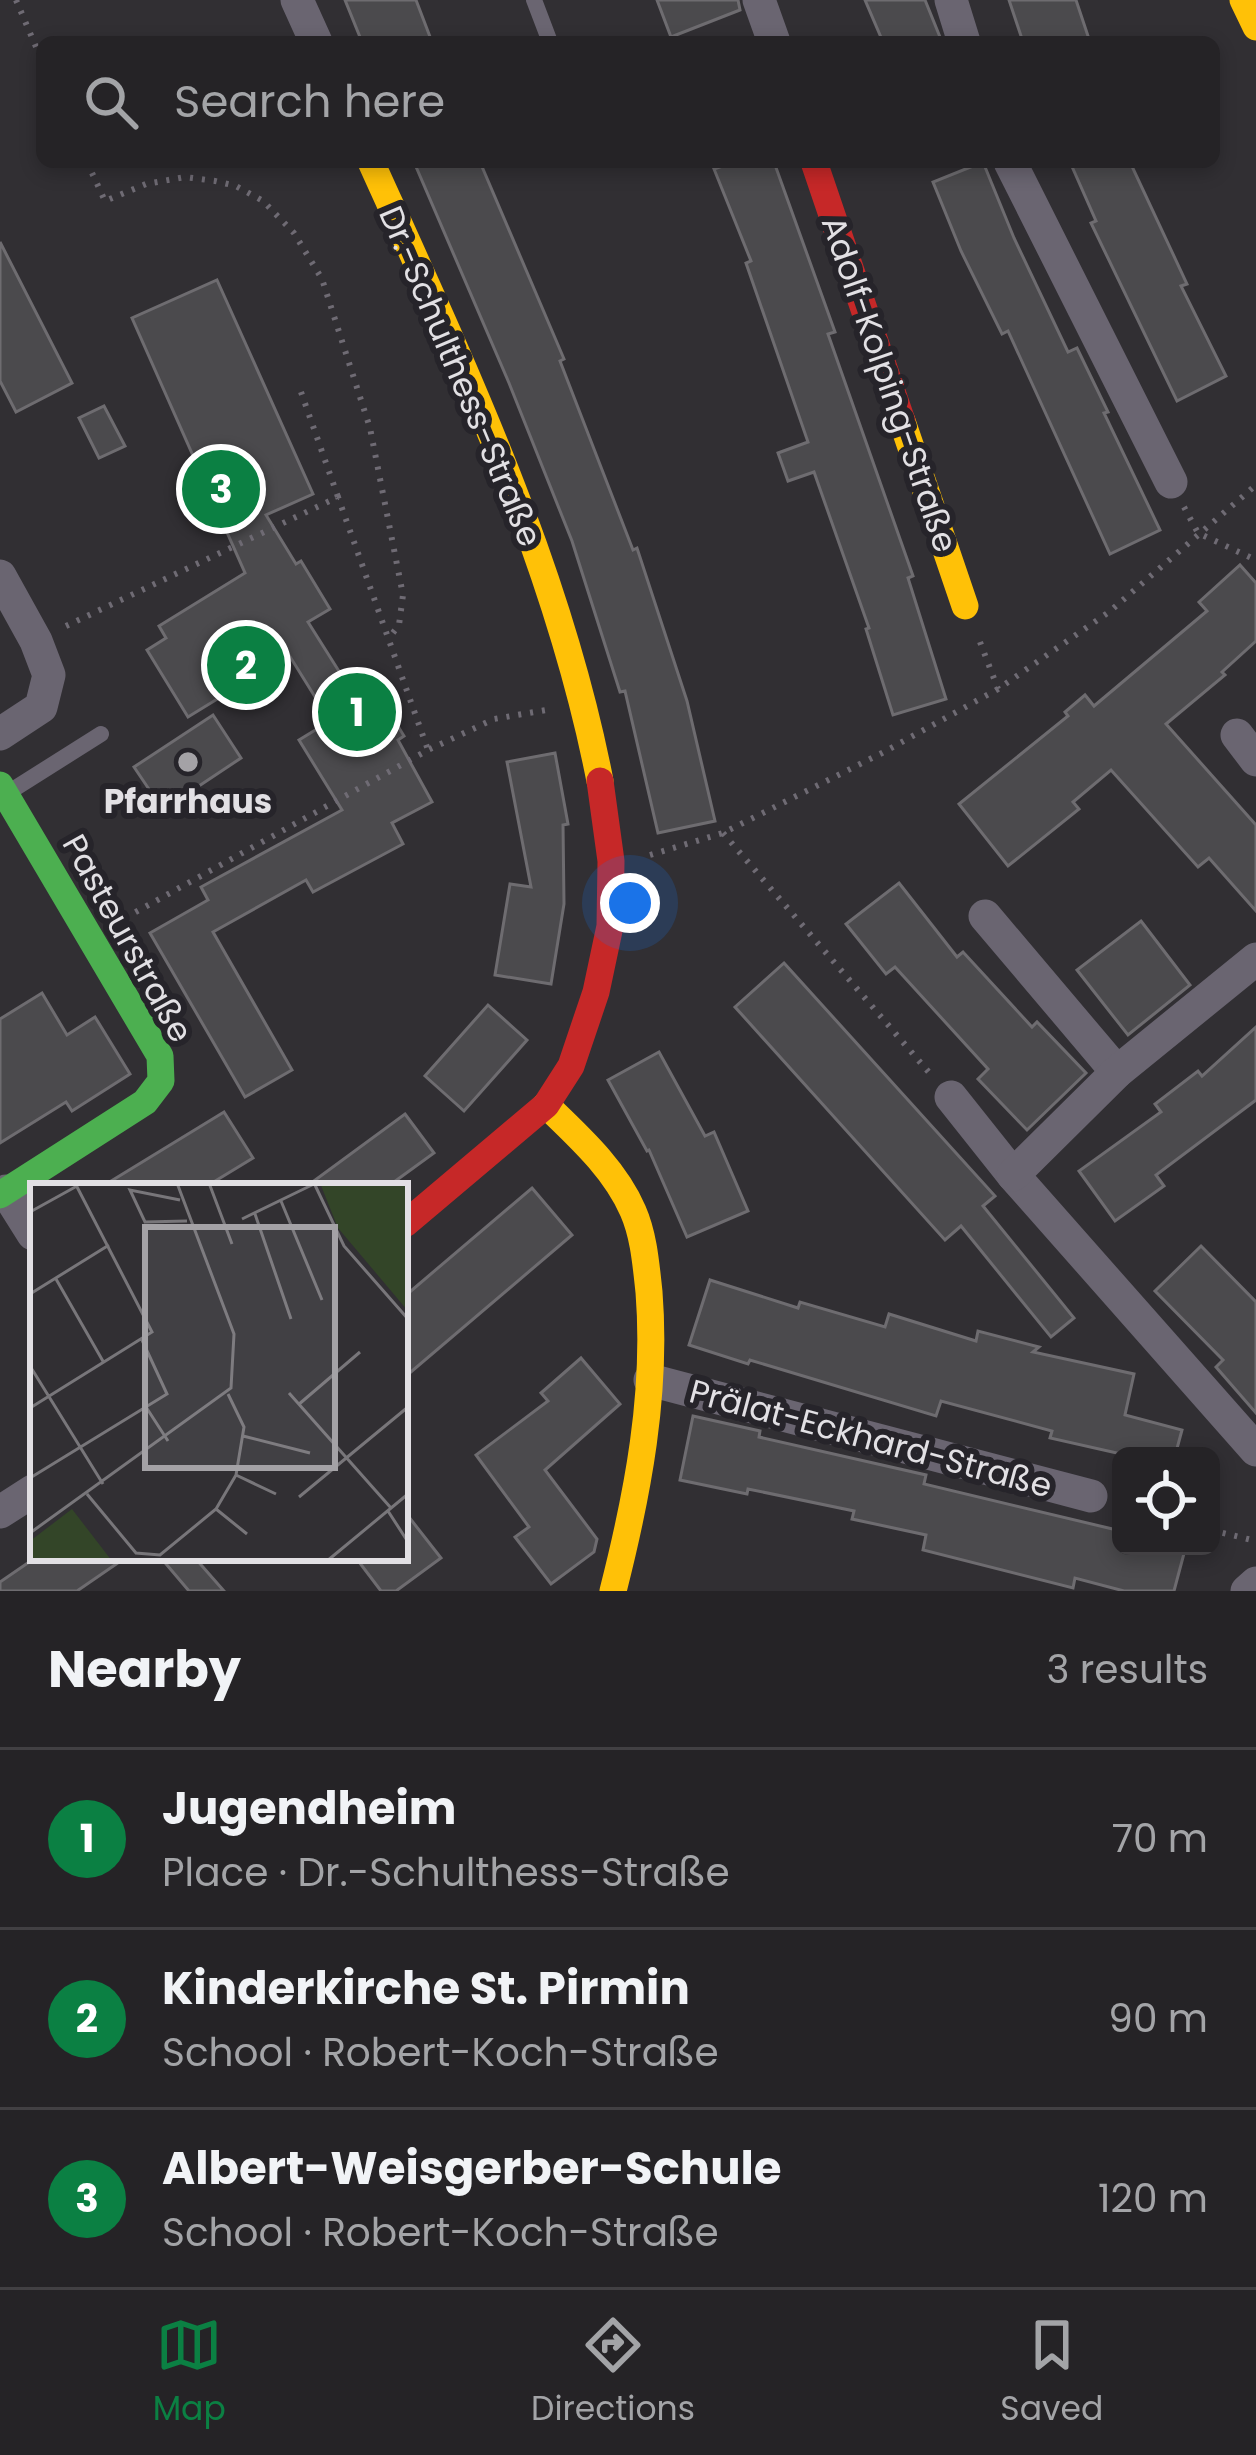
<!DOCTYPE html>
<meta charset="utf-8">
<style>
body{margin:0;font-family:Poppins,sans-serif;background:#2d2b2e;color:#f1f3f6}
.controls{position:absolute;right:36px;bottom:36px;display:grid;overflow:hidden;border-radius:18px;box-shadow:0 6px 18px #0003}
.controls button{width:108px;height:108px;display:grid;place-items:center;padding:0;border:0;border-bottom:3px solid #424043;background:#252326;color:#f1f3f6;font:60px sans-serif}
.you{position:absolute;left:630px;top:903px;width:42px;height:42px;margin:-30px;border:9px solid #fff;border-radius:50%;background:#1a73e8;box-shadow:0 0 0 18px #1a73e833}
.badge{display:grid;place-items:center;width:78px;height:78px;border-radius:50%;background:#0b8043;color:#fff;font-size:39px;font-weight:700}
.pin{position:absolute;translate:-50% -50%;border:6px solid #fff;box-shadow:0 3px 12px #0006}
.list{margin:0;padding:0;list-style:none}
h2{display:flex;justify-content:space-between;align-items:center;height:156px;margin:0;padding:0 48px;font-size:51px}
h2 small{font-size:39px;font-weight:400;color:#a3a4a7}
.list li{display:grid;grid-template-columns:78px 1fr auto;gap:36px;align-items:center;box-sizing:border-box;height:180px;padding:0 48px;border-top:3px solid #424043}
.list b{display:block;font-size:45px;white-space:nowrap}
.list p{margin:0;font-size:39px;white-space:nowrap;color:#a3a4a7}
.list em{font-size:39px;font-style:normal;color:#a3a4a7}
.icon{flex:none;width:66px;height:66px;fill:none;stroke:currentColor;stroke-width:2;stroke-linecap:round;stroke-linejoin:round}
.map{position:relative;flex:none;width:1256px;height:1591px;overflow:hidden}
.search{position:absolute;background:#252326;box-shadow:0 6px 18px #0003;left:36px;right:36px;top:36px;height:132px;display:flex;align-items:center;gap:30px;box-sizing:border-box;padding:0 42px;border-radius:18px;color:#a3a4a7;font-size:45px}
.sheet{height:696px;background:#252326}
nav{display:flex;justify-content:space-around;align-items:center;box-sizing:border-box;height:168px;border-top:3px solid #424043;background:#252326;font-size:33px;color:#a3a4a7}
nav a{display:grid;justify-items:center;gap:6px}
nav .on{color:#0b8043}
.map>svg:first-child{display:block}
</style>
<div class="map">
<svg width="1256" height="1591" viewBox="0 0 1256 1591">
<rect width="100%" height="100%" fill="#312f33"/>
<!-- building -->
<g fill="#4b4a4d" stroke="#6e6c70" stroke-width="3">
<path d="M345,0h71l16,42h-70z"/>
<path d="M657,0h81l2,10 -69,27z"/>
<path d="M865,0h60l17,42h-59z"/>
<path d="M1009,0h67l14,42h-67z"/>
<path d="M414,162h66l84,197 -4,2 73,189 4,-2 50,153 28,120 -57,12 -33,-142 -5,1 -48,-151 -63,-158z"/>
<path d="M734,162h40l61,170 -7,2 85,242 -5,2 38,121 -53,16 -27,-86 3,-1 -55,-156 -26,9 -10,-28 30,-11 -62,-179 5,-2 -37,-92z"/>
<path d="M983,162l31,76 54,114 9,-4 31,64 -4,1 56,117 -50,24 -102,-223 -6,3 -41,-83 -28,-69z"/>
<path d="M1070,162h60l57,122 -6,2 45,90 -49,25 -86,-178 5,-2z"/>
<path d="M0,242l72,141 -56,29 -16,-31z"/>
<path d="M217,280l96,214 -47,21 30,49 5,-3 29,48 -22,13 51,81 18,-11 27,44 -6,4 34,62 -40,21 11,21 -90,48 -7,-12 -93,52 79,138 -47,27 -95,-164 58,-33 -7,-13 141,-77 -43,-70 31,-19 -41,-66 -101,62 -41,-67 19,-12 -7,-12 86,-53 -113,-255z"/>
<path d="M104,406l21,40 -26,12 -20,-40z"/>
<path d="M1240,565l16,18v58l-34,31 3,3 -59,49 90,101v86l-47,-53 -11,9 -87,-97 -38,32 6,7 -71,57 -49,-62 109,-88 -3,-4 20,-17 9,11 113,-95 -8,-9z"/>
<path d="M213,715l28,43 -78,52 -29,-43z"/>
<path d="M555,753l13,71 -5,1 1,79 -13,80 -56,-9 15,-91 21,3 -24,-125z"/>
<path d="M899,883l58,74 6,-5 69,75 5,-5 49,51 -59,57 -49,-51 10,-10 -93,-102 -9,7 -40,-50z"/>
<path d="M1141,921l49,64 -62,50 -51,-65z"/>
<path d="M784,963l211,233 -12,10 91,112 -23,19 -90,-111 -16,14 -210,-233z"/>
<path d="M42,993l25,42 28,-18 35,57 -58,37 -6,-9 -66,41v-124z"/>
<path d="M488,1005l39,35 -63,71 -39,-35z"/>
<path d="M1256,1027v73l-100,75 8,11 -49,35 -36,-50 82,-59 -6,-8 43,-33 4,5z"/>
<path d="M659,1052l46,84 9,-4 34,79 -61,26 -38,-87 -2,1 -39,-71z"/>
<path d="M224,1112l29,46 -46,28h-104z"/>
<path d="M405,1114l29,39 -40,29 -5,4h-82z"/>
<path d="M532,1188l40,47 -167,142v-81z"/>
<path d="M1201,1246l55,56v111l-40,-46 7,-7 -68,-69z"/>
<path d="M710,1280l88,28 2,-6 85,25 4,-13 87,27 2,-10 61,16 -6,5 101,22 -9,41 57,15 -7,26h-45l-80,-18 2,-7 -111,-30 -5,15 -186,-56 -2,4 -59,-19z"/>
<path d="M581,1358l39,46 -75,66 52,69 -3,13 -43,32 -36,-47 14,-10 -53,-72 72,-54 -7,-8z"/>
<path d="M693,1416l67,15 -1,6 167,38 -2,9 197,47v15h65l-12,45h-50l-49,-13 -2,10 -150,-38 3,-15 -74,-16 2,-8 -106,-22 -1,5 -67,-14z"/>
<path d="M405,1512l36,46 -45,33h-15l-25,-33h49z"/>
<path d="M35,1558h90l-48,33h-77v-9z"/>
<path d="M161,1558h34l29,33h-35z"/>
</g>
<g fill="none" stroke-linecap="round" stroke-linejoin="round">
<!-- path -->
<g stroke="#6f6b74" stroke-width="6" stroke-dasharray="3 9" stroke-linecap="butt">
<path d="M16,0l26,61"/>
<path d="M87,162l18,39 41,-17 39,-7 30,4 21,5 27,15 31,32 28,46 48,149 33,167 -4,30 -10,13"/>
<path d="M301,392l37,105"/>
<path d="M1184,507l14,26 58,27"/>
<path d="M66,626l272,-129 90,253"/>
<path d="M980,642l18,47"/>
<path d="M723,833l209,243"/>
<path d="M650,855l73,-22 159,-80 116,-64 111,-77 147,-127"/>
<path d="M125,918l303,-168 66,-31 52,-9"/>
<path d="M1211,1530l45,11"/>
</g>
<!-- lane -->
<g stroke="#6a6571" stroke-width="16">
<path d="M534,0l16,42"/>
<path d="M6,794l95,-60"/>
</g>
<!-- street -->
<g stroke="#6a6571" stroke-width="33">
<path d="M297,0l19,42"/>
<path d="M759,0l15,42"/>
<path d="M951,0l13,42"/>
<path d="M1010,162l161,320"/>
<path d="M0,576l36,65 13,34 -8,32 -41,27"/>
<path d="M1237,735l19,25"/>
<path d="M985,916l132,156"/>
<path d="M951,1097l62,78 243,275"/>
<path d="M1013,1175l104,-103 139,-113"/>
<path d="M6,1191l27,43"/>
<path d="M650,1380l441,116"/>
<path d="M0,1512l33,-21"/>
<path d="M1247,1591l9,-8"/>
</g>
<!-- fast -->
<path stroke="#4caf50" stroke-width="27" d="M0,785l160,271 1,25 -16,21 -145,93"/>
<!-- slow -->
<g stroke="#ffc107" stroke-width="27">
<path d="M1243,0l13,27"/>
<path d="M371,162c90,199 187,403 229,619"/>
<path d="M902,421l63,185"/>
<path d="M546,1105c32,31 69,64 87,106 11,25 13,54 16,81 8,101 -11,201 -36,299"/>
</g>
<!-- jam -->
<g stroke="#c62828" stroke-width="27">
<path d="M814,162l88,259"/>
<path d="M405,1224l141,-119 25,-39 25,-74 14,-66 1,-65 -11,-80"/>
</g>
</g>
<!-- markers -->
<circle fill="#a4a2a6" stroke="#26242a" stroke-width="4.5" cx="188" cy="762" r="12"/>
<g text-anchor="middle" stroke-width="12" stroke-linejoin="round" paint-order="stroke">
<!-- street labels -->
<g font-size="33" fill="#e2e0e4" stroke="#26242a">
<text transform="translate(461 376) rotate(67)" y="12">Dr.-Schulthess-Straße</text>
<text transform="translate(890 384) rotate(71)" y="12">Adolf-Kolping-Straße</text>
<text transform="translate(128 938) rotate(61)" y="12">Pasteurstraße</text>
<text transform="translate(871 1438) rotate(15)" y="12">Prälat-Eckhard-Straße</text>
</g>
<!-- poi labels -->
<g font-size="33" font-weight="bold" fill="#e2e0e4" stroke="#26242a">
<text x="188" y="813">Pfarrhaus</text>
</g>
</g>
<!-- overview -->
<g transform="translate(30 1183)">
<rect width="378" height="378" fill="#312f33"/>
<path d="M290,0h88v128l-70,-83zM42,326l40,52h-82v-20z" fill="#334528"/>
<path fill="none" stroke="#78767a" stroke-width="3" d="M179,0l23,61M284,0l30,63 64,73M150,17l-50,-10 15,32 42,-1M251,18l41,99M0,29l47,-26M225,31l36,105M212,36l72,-35M26,96l48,84M0,111l79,-49M0,183l73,118M259,210l102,115M268,222l62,-53M116,224l22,34M0,225l122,-76 -77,-149M213,253l67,17M206,292l40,19M0,295l137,-84 -25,-54M57,311l49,59 24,2 56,-46 20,-34 8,-48 -16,-33M269,314l109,-90M186,326l31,25M358,328l20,31M0,350l201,-145 3,-54 -57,-151M297,378l81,-67"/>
<path fill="#a4a2a6" fill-opacity="0.15" stroke="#a4a2a6" stroke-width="6" d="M115,44h190v241h-190z"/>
<rect width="378" height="378" fill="none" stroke="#e2e0e4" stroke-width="6"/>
</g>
</svg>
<div class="controls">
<button><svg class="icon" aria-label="locate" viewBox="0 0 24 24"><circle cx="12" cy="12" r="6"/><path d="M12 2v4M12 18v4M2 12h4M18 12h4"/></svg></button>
</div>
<div class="you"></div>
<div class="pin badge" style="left:357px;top:712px">1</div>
<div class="pin badge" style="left:246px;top:665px">2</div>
<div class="pin badge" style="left:221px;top:489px">3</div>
<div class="search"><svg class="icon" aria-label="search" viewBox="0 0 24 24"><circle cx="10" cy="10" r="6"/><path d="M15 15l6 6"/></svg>Search here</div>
</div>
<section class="sheet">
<h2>Nearby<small>3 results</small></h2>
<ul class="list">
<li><span class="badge">1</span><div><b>Jugendheim</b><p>Place · Dr.-Schulthess-Straße</p></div><em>70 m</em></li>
<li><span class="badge">2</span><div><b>Kinderkirche St. Pirmin</b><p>School · Robert-Koch-Straße</p></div><em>90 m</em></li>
<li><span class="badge">3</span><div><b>Albert-Weisgerber-Schule</b><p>School · Robert-Koch-Straße</p></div><em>120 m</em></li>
</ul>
</section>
<nav>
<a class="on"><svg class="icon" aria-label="map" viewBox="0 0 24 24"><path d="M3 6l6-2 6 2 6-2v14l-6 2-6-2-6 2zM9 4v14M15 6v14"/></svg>Map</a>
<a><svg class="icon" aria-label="directions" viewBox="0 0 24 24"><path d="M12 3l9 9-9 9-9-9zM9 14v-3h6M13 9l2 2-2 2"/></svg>Directions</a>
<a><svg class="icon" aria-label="saved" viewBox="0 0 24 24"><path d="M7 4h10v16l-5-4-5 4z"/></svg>Saved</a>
</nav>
